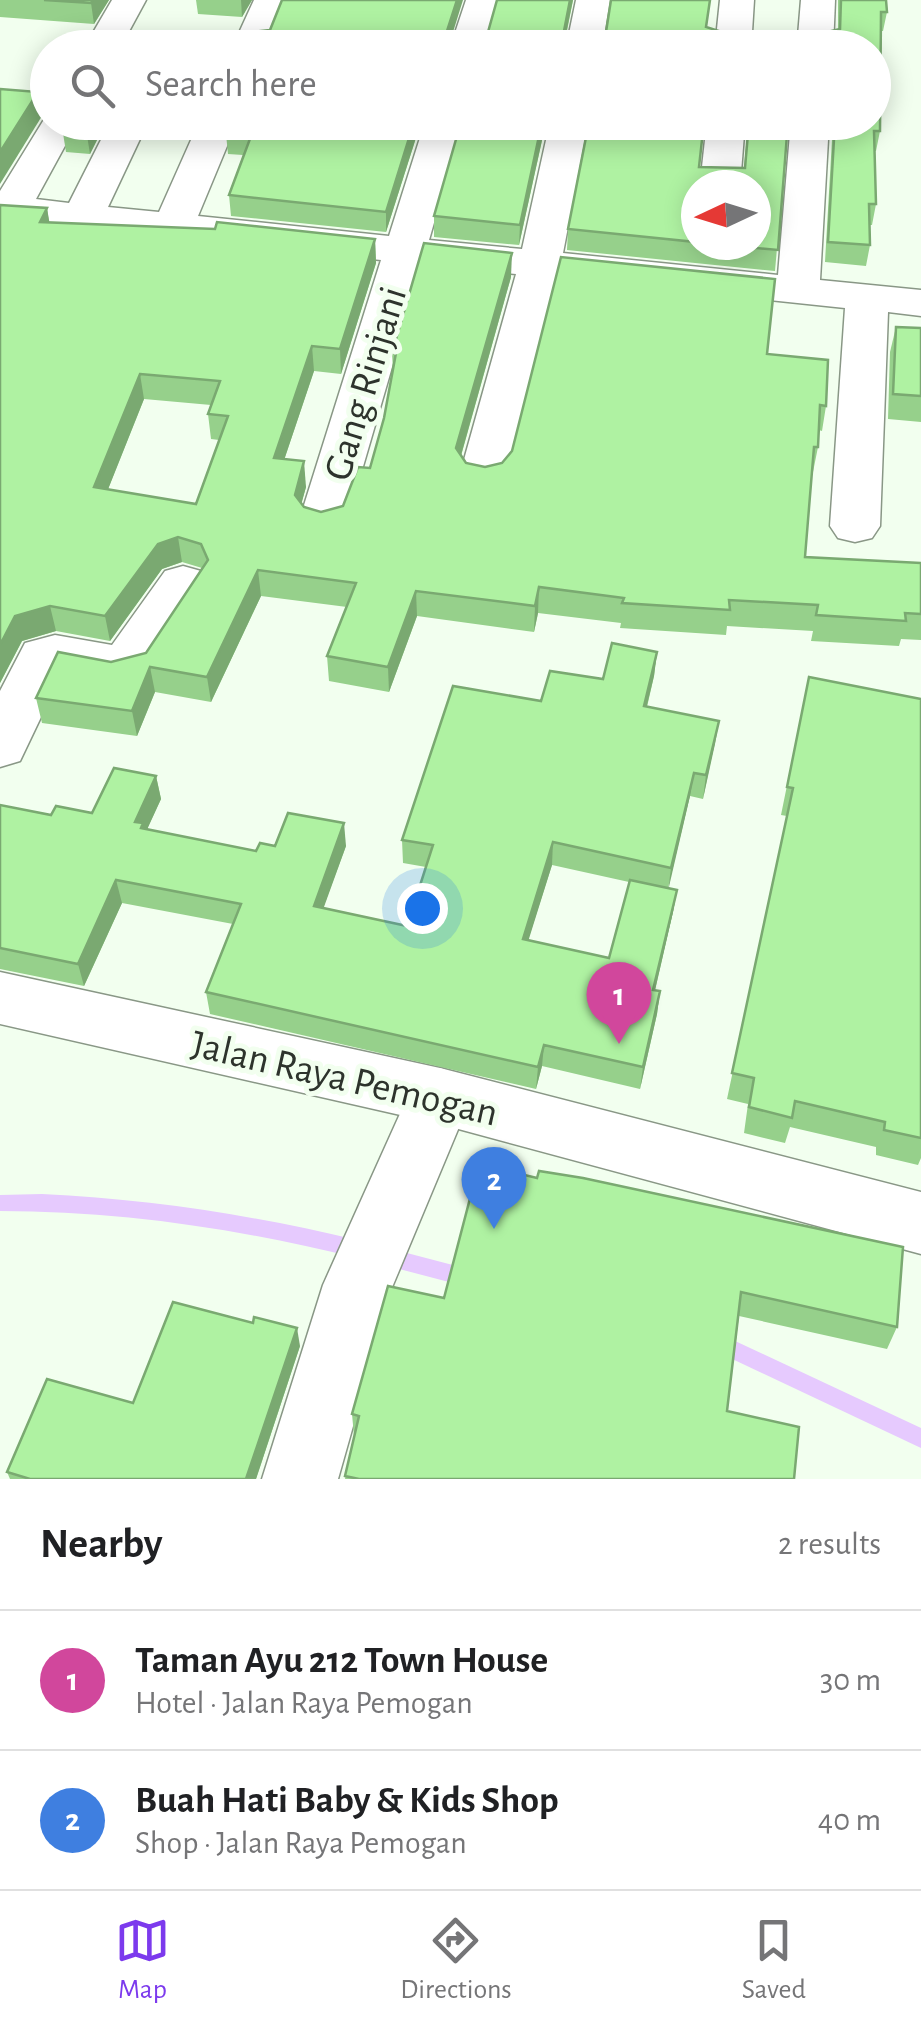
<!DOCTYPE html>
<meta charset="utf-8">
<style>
body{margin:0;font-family:"Alegreya Sans",sans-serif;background:#f2f2f2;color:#202124}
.compass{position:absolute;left:681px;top:170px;width:90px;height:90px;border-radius:50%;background:#fff;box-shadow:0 5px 25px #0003;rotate:266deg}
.you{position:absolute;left:422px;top:908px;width:35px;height:35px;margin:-25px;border:8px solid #fff;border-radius:50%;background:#1a73e8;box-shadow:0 0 0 15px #1a73e833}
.badge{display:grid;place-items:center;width:65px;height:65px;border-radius:50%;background:#7c3aed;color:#fff;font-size:32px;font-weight:700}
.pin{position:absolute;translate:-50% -82px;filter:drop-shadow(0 2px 5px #0008)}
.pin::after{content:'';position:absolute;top:52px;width:35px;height:30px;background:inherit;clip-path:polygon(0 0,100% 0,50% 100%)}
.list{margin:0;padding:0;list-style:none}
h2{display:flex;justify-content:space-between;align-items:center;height:130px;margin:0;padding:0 40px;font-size:42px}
h2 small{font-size:32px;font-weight:400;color:#757577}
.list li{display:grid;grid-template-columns:65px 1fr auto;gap:30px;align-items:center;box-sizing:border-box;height:140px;padding:0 40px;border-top:2px solid #e0e0e0}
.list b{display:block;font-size:38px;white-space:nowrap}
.list p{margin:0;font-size:32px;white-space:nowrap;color:#757577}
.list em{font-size:32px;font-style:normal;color:#757577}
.icon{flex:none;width:55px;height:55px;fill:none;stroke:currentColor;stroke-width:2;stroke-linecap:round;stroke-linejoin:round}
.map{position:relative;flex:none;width:921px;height:1479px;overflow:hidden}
.search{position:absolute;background:#fff;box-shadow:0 5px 25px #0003;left:30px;right:30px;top:30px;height:110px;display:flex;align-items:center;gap:25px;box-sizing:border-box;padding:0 35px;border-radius:55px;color:#757577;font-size:38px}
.sheet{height:410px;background:#fff}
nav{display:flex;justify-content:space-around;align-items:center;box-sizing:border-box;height:140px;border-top:2px solid #e0e0e0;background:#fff;font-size:28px;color:#757577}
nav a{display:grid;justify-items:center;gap:5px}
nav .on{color:#7c3aed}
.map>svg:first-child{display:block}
</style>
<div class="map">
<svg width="921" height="1479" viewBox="0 0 921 1479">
<rect width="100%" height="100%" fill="#f2ffef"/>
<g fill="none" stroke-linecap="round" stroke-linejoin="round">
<!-- stream -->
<g fill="#e6cafe" fill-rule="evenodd">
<path d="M42,1194c107,5 211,21 315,46l7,3 2,6 -2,6 -7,3c-117,-29 -236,-47 -357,-47v-16z"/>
<path d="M384,1247l84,22 7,3 3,6 -3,6 -7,3 -84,-22 -7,-3 -2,-6 2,-6z"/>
<path d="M718,1333l203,95v20l-210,-99 -3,-7 3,-7z"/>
</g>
<!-- minor casing -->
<g stroke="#899786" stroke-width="3">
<g id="minor">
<path d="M112,0h34l-26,48h-36z"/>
<path d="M254,0h34l-20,48h-36z"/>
<path d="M466,0h34l-14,48h-36z"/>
<path d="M576,0h34l-8,48h-36z"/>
<path d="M720,0h34l-3,48h-36z"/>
<path d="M801,0h34l-2,48h-36z"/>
<path d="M166,34l13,3 4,11h-36l6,-11z"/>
<path d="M48,113v9h30l-42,77 33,4 41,-81h38l-40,85 51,5 40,-90h38l-39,94 191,20 36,-114h38l-34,118 93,9 28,-127h38l-25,131 215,22 13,-153h38l-9,158 101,10v26l-33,-4 -8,214 -8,12 -17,4 -17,-4 -8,-12 15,-218 -288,-30 -49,196 -7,11 -17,4 -17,-4 -7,-11 56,-200 -94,-10 -74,254 -7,11 -17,5 -17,-5 -7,-11 81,-258 -381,-40v-29z"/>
<path d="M707,122h38l-5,63h-40z"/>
<path d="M183,566l18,5 7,12 -61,93 -30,8 -55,-11 -42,88 -20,6v-76l25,-48 30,-8 57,10 53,-74z"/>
<path d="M440,1068l23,8 9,20 -79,189 -55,194h-76l61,-194 94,-209z"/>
</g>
</g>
<!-- tertiary casing -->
<g stroke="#899786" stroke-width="3">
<path id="tertiary" d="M0,972l440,96 481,124v62l-481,-130 -440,-100z"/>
</g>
<!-- minor -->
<use href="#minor" fill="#fff" fill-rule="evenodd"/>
<!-- tertiary -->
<use href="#tertiary" fill="#fff" fill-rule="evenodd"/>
</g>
<!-- wall -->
<g fill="#96d08b" fill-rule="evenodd">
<path d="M0,0h109l-15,24 -94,-7z"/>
<path d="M196,0h56l-10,17 -44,-3z"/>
<path d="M573,0l-6,31 39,1 101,-5 21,7 97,5 13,-10v-29h48l1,12 -4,19h-2l-1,100 -4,20h-2l2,53 -4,21h-2v20l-4,21 -41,-4 8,-140h41v-74l-604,-18 218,2z"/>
<path d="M64,122h42l-16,32 -24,-2 -4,-25z"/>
<path d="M421,122l-35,110 -155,-16 -2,-21 14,-40 -15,-1 -2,-20z"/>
<path d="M461,122h85l-27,123 -85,-8v-21z"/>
<path d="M748,122h40l-13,149 -208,-21 1,-21 131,-62 45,1zM696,185l60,60h-60z"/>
<path d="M0,205l47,3 2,14 326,17 1,24 -35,111 -27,-3 -30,89 22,27 -5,17 3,3 17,5 22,-6 27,-38 14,-50 9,-47 -1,-18 119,-76 -50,179 5,7 19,4 17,-4 265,-109 59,52 -4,25 -3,-1 -1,17 -5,25h-1l-7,85 116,6v77l-20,-1 -2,7 -88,-5 2,-10 -86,-5 -1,9 -106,-7 1,-5 -83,-10 -4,19 -117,-16 -28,76 -60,-11 -2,-25 20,-49 -86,-11 -50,106 -56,-10 -18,44 -95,-13 -6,-25 75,-36 35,-9 56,-85 -20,-6 -20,7 -52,72 -54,-10 -34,10 -22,42zM144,399l67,6 -3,9 3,25 8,1 -23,64 -88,-15z"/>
<path d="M896,327l25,1v94l-33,-3 2,-67z"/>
<path d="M657,652l-3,24 -7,31 72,14 -16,78 -13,-3 -22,92 9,2 -4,22 -18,78 5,1 -3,23 -17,75 -98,-23 -6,23 -326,-75 -4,-22 27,-68 -111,-21 -38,83 -84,-17v-164l51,10 41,-2 64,-37 5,23 -14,30 109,22 19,-5h71l-23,62 84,18 19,-59 -23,-4 -1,-23 139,-139 62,-22zM552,865l77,17 -20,76 -81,-18z"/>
<path d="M809,677l112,22v459l-3,7 -42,-10v-8l-86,-20 -5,16 -41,-10 4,-29 -21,-5 60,-283 -6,-1z"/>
<path d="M479,1164l418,163 -10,22 -148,-33 -12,95 67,68h-449l9,-43 -2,-22 92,-116z"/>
<path d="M300,1346l-44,133h-246l-3,-7 126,-69z"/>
</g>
<!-- shaded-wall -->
<g fill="#7aa971">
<path d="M93,0h16l-15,24 -3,-21z"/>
<path d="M241,0h11l-10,17z"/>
<path d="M457,0h6l-15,48 -1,-17z"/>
<path d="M570,0h3l-10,48 1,-17z"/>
<path d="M38,92l4,24 -42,68v-32z"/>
<path d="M89,122h17l-16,32 -4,-25z"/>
<path d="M414,122h7l-35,110v-20z"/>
<path d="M542,122h4l-27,123 1,-20z"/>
<path d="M47,208l4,24 -11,-10z"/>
<path d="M375,239l1,24 -35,111 -1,-25z"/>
<path d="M512,253l-1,24 -55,196v-25z"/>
<path d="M312,346l2,25 -38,113 -2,-26z"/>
<path d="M140,374l4,25 -45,113 -5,-25z"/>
<path d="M304,461l2,26 -9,33 -2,-25z"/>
<path d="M178,537l4,25 -20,7 -52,72 -5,-25 53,-72z"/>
<path d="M258,570l3,26 -50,106 -4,-25z"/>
<path d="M539,587l-1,26 -4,19 1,-26z"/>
<path d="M416,591l1,25 -28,76 -1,-25z"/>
<path d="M50,606l6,25 -34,10 -22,42v-38l15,-29z"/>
<path d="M657,652l-3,24 -13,54 3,-24z"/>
<path d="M150,667l5,25 -18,44 -5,-25z"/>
<path d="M719,721l-4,23 -12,55 3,-24z"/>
<path d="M694,773l-4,23 -22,95 3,-23z"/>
<path d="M156,776l5,23 -16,35 -10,-12z"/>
<path d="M344,823l2,23 -30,83 -2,-23z"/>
<path d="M553,842l-1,23 -30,96 1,-22z"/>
<path d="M116,880l6,23 -38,83 -6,-22z"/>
<path d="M677,890l-4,22 -23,100 3,-22z"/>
<path d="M660,991l-3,23 -17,75 3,-22z"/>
<path d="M544,1045l-2,21 -6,23 2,-22z"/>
<path d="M297,1328l3,18 -44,133h-10z"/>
</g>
<!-- building -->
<g fill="#aff2a2" stroke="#7aa971" stroke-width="2.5" fill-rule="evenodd">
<path d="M44,0h49l-2,3z"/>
<path d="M282,0h175l-10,31 41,1 9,-32h73l-6,31 42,1 5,-32h99l-4,27 22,7 97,5 2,-7 13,-3 1,-29h45l1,12h-6l-1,119h-6l2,73h-7l1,41 -42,-3 7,-120h39v-74h-627l6,-16 17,-2z"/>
<path d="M0,89l38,3 -38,60z"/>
<path d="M64,122h25l-3,7 -24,-2z"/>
<path d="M231,122h183l-28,90 -157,-17 22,-59 -25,-2z"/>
<path d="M461,122h81l-22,103 -86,-9z"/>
<path d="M589,122h115l-5,45 46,1 4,-46h39l-10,128 -54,-5h32v-60h-60v57l-128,-13z"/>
<path d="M0,205l47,3 -7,14 175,7 2,-7 158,17 -35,110 -28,-3 -38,112 30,3 -9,34 9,12 17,5 22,-6 15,-39 12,1 14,-50 12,-65h-4l32,-110 88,10 -56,195 10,15 19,4 17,-4 10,-12 49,-194 214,22 -8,75 61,6 -2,46 -6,-1 -2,42h-4l-9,110 116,6v51l-16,-1 1,8 -90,-6 2,-10 -89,-5 1,10 -108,-7 2,-5 -85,-11 -4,19 -119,-15 -28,76 -61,-11 29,-73 -98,-13 -51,107 -57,-10 -18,44 -96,-13 22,-46 53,10 35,-9 62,-93 -7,-16 -23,-7 -20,7 -53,72 -55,-10 -35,10 -15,29zM140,374l80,7 -12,33 20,2 -32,88 -102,-17z"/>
<path d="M896,327l25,1v68l-28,-2z"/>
<path d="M612,643l45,9 -13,54 75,15 -13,54 -12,-2 -23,95 -118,-26 -30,97 86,19 21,-78 47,10 -24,100 7,1 -17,76 -99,-22 -6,22 -332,-75 35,-88 -125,-24 -38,84 -78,-16v-143l51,10 5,-9 36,7 22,-45 42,8 -21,46 8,1 -2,5 115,23 4,-8 15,3 13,-33 56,10 -30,83 93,20 26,-81 -31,-5 51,-154 88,15 9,-30 53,8z"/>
<path d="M809,677l112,22v439l-37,-8 1,-8 -90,-21 -3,17 -43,-11 5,-29 -22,-5 61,-285 -6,-1z"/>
<path d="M479,1164l58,14 2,-7 44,7 320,69 -6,80 -156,-35 -14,119 72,16 -5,52h-435l-14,-3 14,-60 -7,-2 36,-128 56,12z"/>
<path d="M173,1302l80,21 1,-6 43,11 -51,151h-216l-23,-7 40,-93 86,24z"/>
</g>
<g text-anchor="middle" stroke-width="10" stroke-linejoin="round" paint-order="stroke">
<!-- street labels -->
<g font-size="40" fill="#2d332c" stroke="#f2ffef">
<text transform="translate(364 383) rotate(-73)" y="14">Gang Rinjani</text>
<text transform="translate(345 1077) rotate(13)" y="14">Jalan Raya Pemogan</text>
</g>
</g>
</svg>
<svg class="compass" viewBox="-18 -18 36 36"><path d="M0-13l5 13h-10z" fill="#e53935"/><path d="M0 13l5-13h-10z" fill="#757577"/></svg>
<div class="you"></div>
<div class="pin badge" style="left:619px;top:1044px;background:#d1479c">1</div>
<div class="pin badge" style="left:494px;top:1229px;background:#3f7fe0">2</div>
<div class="search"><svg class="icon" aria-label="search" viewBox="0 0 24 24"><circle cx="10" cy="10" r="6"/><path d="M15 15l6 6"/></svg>Search here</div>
</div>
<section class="sheet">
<h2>Nearby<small>2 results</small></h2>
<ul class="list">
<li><span class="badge" style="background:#d1479c">1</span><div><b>Taman Ayu 212 Town House</b><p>Hotel · Jalan Raya Pemogan</p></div><em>30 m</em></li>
<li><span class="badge" style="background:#3f7fe0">2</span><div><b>Buah Hati Baby &amp; Kids Shop</b><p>Shop · Jalan Raya Pemogan</p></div><em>40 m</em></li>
</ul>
</section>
<nav>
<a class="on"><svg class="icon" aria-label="map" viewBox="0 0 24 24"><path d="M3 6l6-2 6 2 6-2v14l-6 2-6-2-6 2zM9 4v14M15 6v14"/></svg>Map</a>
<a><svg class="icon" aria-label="directions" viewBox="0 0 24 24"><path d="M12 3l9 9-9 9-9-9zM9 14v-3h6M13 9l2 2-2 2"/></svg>Directions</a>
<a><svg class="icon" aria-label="saved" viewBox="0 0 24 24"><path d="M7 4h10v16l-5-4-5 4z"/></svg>Saved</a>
</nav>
